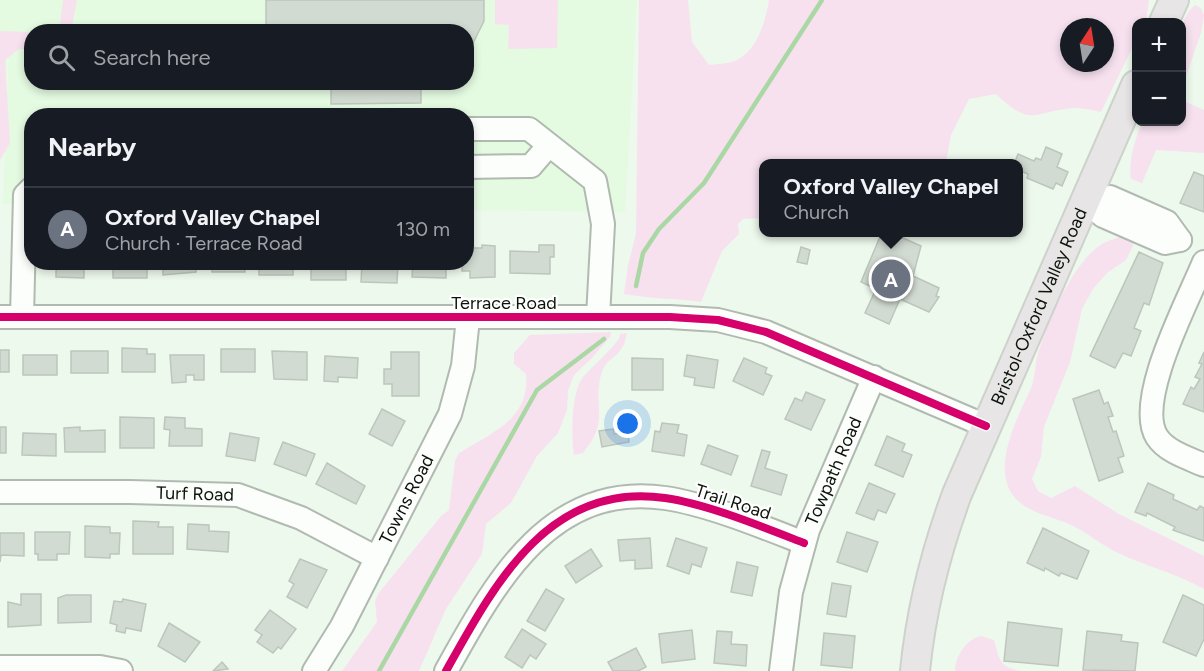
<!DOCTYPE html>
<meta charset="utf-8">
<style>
body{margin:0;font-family:Figtree,sans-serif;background:#20242c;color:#f1f3f6}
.controls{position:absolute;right:18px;top:18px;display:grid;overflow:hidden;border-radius:12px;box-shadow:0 3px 9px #0003}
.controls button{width:54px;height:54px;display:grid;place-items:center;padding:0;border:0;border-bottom:2px solid #363941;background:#171b24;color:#f1f3f6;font:30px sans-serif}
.compass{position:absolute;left:1060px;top:18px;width:54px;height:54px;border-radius:50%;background:#171b24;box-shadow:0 3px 9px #0003;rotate:12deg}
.you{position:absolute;left:628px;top:424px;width:21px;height:21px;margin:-15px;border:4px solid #fff;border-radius:50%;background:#1a73e8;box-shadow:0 0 0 9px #1a73e833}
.badge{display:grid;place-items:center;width:39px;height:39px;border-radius:50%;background:#2563eb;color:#fff;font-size:20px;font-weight:700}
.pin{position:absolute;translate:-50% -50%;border:3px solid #fff;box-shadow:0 2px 6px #0006}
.popup{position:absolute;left:759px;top:159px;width:264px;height:78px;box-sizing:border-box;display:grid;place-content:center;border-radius:12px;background:#171b24;filter:drop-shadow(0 2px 4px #0005);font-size:20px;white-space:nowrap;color:#9ea1a6}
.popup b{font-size:22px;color:#f1f3f6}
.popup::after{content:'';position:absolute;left:50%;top:100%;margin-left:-12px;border:12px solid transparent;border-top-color:#171b24}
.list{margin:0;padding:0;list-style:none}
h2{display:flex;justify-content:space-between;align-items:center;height:78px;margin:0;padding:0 24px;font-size:26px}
h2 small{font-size:20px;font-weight:400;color:#9ea1a6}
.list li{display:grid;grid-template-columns:39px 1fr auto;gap:18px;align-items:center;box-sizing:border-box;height:84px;padding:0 24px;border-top:2px solid #363941}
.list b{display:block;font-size:22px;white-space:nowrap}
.list p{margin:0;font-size:20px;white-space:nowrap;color:#9ea1a6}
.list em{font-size:20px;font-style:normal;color:#9ea1a6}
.icon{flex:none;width:33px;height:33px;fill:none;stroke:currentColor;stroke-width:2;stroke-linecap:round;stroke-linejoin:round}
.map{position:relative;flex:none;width:1204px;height:671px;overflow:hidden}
.search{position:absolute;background:#171b24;box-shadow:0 3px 9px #0003;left:24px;top:24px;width:450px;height:66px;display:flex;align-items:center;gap:15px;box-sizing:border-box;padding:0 21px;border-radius:24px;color:#9ea1a6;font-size:22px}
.panel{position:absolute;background:#171b24;box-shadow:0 3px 9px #0003;left:24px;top:108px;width:450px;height:162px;border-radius:24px}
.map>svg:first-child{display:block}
</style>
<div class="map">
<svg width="1204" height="671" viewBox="0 0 1204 671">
<rect width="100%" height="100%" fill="#eef9ed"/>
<!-- built -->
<g fill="#e4fae1">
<path d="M0,0h65v31l-33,1 -1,7 -23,1 -5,118 -3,1z"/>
<path d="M69,0h568l-12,212 -158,-2 -1,-94h-434l-1,88h-28l6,-163h22l1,41h434v-50l-399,-1z"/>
</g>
<!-- green -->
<g fill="#f7e1ef" fill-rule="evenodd">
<path d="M63,0h14l-6,31h-25h9l5,-7z"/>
<path d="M495,0h63l-1,48 -49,1 1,-24 -14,-1z"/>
<path d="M639,0h49l4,42 17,23c8,-1 20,-1 28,-5 21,-11 28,-38 32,-60h380l-3,22h-10v18l-35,72c-9,-2 -19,-4 -28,-4 -42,4 -41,20 -77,-14l-27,5 -18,36 -5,28 -182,1 -1,54 -20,1 -5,5 1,10 -17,17 -21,51c-26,-4 -51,-3 -77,-8l4,-29 8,-31zM1069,27h36v36h-36z"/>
<path d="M1195,5l6,3 3,7 -3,18 -19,55c-1,-27 -9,-65 13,-83z"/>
<path d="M0,31l32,1 -1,17h-12l-14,11 5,83 -10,17z"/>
<path d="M1182,94l4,8 18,8v43l-48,-3 -14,33 -11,-4c-3,-17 4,-42 12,-57h39z"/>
<path d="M1124,236l8,5 1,5 -7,14 -19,13 -14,16 -11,20 -12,53 -26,65 -3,30 -9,22 6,12 13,7 24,-12 44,28 85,42v33c-28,-16 -59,-23 -88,-37 -16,-8 -31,-21 -47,-28 -16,-7 -36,-10 -50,-22 -32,-29 -2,-83 12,-114 4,-10 4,-21 6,-31 9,-32 35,-92 62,-111 7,-5 17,-8 25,-10z"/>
<path d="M611,332l-1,5 -18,21 -18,17 -6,16 -1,19 -9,23 -21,23 -26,47 -25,21 -4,30 -36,55 -27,62h-77l35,-49 -2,-21 3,-7 63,-78 8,-6 6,-49 3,-7c34,-22 72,-34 68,-80l-12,-10v-11l16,-18z"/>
<path d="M627,333c-4,26 -20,23 -25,39 -11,33 10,47 -19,81l-9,2c-3,-18 -3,-63 9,-78 12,-13 25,-24 36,-38l1,-5z"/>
<path d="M981,636l13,4c5,18 5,27 26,31h-65c0,-14 11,-32 26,-35z"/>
</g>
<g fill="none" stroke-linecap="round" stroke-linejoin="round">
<!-- stream -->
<g stroke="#aad8a4" stroke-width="4.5">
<path d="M636,286l7,-33 16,-24 45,-46 118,-183"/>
<path d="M379,671l158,-281 67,-51"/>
</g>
</g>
<!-- building -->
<g fill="#d2dbd1" stroke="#bcc6bc" stroke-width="1.5">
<path d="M266,0h218v21l-12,24 -6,3v-16h-195l-5,-9z"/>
<path d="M331,82h90v21l-90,1z"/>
<path d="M1046,147l16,7 -5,13 11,5 -6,14 -6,-3 -3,6 -26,-11 1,-4 -10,-4v-6h-4l4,-10 16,7 2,-3 5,2z"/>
<path d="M1194,172l10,4v36l-24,-9z"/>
<path d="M882,232h8l31,14 -8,30 26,12 -3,8 3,1 -10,15 -29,-13 -11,25 -24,-11 11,-24 -15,-7z"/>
<path d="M482,245l13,1v31l-25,1v-7h-8v-9h4v-14h16z"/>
<path d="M539,245h15v12h-4v17l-40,-1v-22l29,1z"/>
<path d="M801,247l9,3 -3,14 -10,-2z"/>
<path d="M1139,252l24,11 -14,42 -5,-2 -10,25 7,3 -10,25 -8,-3 -8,15 -25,-12z"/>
<path d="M56,262h28v16l-28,-1z"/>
<rect x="113" y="262" width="34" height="16"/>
<path d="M163,262h33v10l-33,3z"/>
<path d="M212,262h32l1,10h-33z"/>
<rect x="259" y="262" width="34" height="13"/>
<rect x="311" y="262" width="35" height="18"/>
<path d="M362,262h36l-1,21 -36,-1z"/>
<path d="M413,262h33v16l-34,-1z"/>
<path d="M122,348l25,1v5h8v18h-33z"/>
<rect x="221" y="349" width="34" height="23"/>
<rect x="0" y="350" width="9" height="22"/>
<rect x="71" y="351" width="37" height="22"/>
<path d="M272,351l35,1v28l-33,-1z"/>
<path d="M391,352h28v44h-27v-12h-8v-15h7z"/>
<path d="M1204,352v60l-21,-8 8,-17 3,2 6,-10 -5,-2 7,-13 -3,-1z"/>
<rect x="23" y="355" width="34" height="20"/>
<path d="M170,355h34v25h-10v-5h-8v7l-14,1z"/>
<path d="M687,355l31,5 -4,28 -20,-3 1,-7 -11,-2z"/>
<path d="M325,356l33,2 -1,20 -19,-1v5l-14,-1z"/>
<path d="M632,358l31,1v31h-31z"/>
<path d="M744,358l23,10 -2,5 7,3 -9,19 -30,-14z"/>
<path d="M1099,390l5,14 4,-2 5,14 -5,1 5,15 3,-1 8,25 -6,2 5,14 -24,9 -26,-82z"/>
<path d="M806,392l19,8 -14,30 -26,-11 10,-21 7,3z"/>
<path d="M382,409l23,12 -13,25 -23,-12z"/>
<path d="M120,417l34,1v30h-34z"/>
<path d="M165,417l20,1v10l17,1v17h-33l1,-16 -6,-1z"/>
<path d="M662,423l17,2 -2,8 10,2 -3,21 -32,-5 3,-20 5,1z"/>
<rect x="0" y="427" width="6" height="26"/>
<path d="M80,427v4l25,-1v22h-40l-1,-24z"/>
<path d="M613,429l1,5 14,-2 1,10 -27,5 -3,-16z"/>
<path d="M23,433l33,1v22l-34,-1z"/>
<path d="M230,433l29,5 -4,23 -29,-5z"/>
<path d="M887,436l18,8 -3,7 10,4 -9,22 -28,-12z"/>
<path d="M283,442l32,12 -9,22 -32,-12z"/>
<path d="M708,445l30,11 -7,19 -30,-11z"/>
<path d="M762,450l8,2 -5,16 22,7 -6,20 -30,-9z"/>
<path d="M327,463l38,23 -9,18 -40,-20z"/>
<path d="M869,483l26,11 -9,19 -8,-3 -4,10 -18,-7z"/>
<path d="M1148,483l26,12 -1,4 24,11 3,-4 4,2v33l-31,-11 2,-3 -28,-14 -1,3 -11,-4z"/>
<path d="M133,521l26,1 -1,5h15v27h-40z"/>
<path d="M188,524l21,1v6l20,1 -1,20 -41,-3z"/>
<path d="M85,526l25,1v6h10l-1,21h-9v4l-25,-1z"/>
<path d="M1043,528l46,23 -12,28 -16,-6 -2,3 -14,-8 -1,3 -17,-8z"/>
<path d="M35,532h35l-1,22h-12v6h-19v-6h-3z"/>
<path d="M847,532l31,10 -11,30 -30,-10z"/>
<path d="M0,533h24v23l-23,-1 -1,7z"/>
<path d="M650,538l2,30 -17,1v-9l-15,1 -2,-21z"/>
<path d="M676,538l31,10 -6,19 -9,-3 -3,10 -22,-8z"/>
<path d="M591,549l11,17 -26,17 -11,-17z"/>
<path d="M300,559l27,11 -20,38 -20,-11 7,-13 -5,-3z"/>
<path d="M737,562l21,5 -6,29 -21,-4z"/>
<path d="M832,583l19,3 -5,31 -19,-3z"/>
<path d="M546,589l18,10 -19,32 -18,-10z"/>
<path d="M21,594h20v31l-33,2v-25l13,3z"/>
<path d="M66,595h25v27l-33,1v-25z"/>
<path d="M1183,595l21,10v34l-8,17 -33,-14z"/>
<path d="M123,599l23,5 -5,27 -15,-3 -1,5 -9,-2 1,-6 -7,-2 4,-22 8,1z"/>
<path d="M270,610l26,19 -15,20 -3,-2 -5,6 -16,-11 5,-7 -7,-5z"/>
<path d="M1008,622l54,7 -4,37 -54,-5z"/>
<path d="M169,623l31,19 -15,20 -27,-16z"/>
<path d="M522,629l24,15 -10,15 -6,-4 -8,13 -17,-11z"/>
<path d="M692,630l3,29 -33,4 -3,-29z"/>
<path d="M717,631l15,1 -1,12 16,1 -1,21 -32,-3z"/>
<path d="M1087,631l35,4 -1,6 17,2 -3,28 -52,-1z"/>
<path d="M824,633l31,3 -3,32 -31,-3z"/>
<path d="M636,648l10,19 -8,4h-25l-5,-9z"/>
<path d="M222,662l6,7 -15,2z"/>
</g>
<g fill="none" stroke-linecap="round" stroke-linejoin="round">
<!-- minor casing -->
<g stroke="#b1bab0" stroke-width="26">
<g id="minor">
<path d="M466,129h63l66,52 8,43 -5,93"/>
<path d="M466,167l65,-1 18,-21"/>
<path d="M1085,201l25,-4 57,25 13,18"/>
<path d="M1085,201l18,15 62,27 15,-3"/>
<path d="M1204,262c-15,37 -70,139 -47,175 10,15 31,21 47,28"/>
<path d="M0,317h670l48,3 48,12 220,94"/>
<path d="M22,317l3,-122 7,-7"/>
<path id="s1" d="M0,492h130l108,3 63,23 76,40"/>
<path d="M0,667h100l21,4"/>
<path id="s2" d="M314,671l28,-45 108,-212 13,-48 5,-48"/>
<path d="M446,671c48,-86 103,-190 219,-173 42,6 98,29 139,45"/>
<path id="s3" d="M781,671l10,-79 17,-62 66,-153"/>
</g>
</g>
<!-- major casing -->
<g stroke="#cdd2cc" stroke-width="32">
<g id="major">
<path d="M1164,22l10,-22"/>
<path id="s4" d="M915,671c6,-61 21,-120 42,-177l179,-409"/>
</g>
</g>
<!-- minor -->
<use href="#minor" stroke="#fcfefc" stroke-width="22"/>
<!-- major -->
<use href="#major" stroke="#e8e5e7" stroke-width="28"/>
<!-- cycleway casing -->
<g stroke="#fff" stroke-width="11">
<g id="cycleway">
<path d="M0,317h670l48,3 48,12 220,94"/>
<path d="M446,671c48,-86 103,-190 219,-173 42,6 98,29 139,45"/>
</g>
</g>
<!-- cycleway -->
<use href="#cycleway" stroke="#d6006c" stroke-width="8"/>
</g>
<g text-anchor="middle" stroke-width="4.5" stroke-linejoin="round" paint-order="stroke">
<!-- street labels -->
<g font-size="18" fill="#0b130a" stroke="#fff">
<text x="504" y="309">Terrace Road</text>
<text dy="6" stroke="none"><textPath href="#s4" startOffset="387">Bristol-Oxford Valley Road</textPath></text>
<text dy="6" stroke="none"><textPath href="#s3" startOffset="208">Towpath Road</textPath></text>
<text dy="6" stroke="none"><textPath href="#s1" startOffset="195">Turf Road</textPath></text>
<text dy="6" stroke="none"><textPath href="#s2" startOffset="195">Towns Road</textPath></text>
<text transform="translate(733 502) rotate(18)" y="6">Trail Road</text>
</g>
</g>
</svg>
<div class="controls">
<button>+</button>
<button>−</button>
</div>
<svg class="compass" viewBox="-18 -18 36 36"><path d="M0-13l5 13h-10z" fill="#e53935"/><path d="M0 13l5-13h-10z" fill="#9ea1a6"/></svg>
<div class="you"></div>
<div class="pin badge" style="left:891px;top:279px;background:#6b7280">A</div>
<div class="popup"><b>Oxford Valley Chapel</b>Church</div>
<div class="search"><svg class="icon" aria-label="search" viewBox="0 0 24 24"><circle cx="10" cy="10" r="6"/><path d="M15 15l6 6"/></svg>Search here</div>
<section class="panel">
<h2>Nearby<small></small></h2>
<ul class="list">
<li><span class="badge" style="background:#6b7280">A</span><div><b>Oxford Valley Chapel</b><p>Church · Terrace Road</p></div><em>130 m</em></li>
</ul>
</section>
</div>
